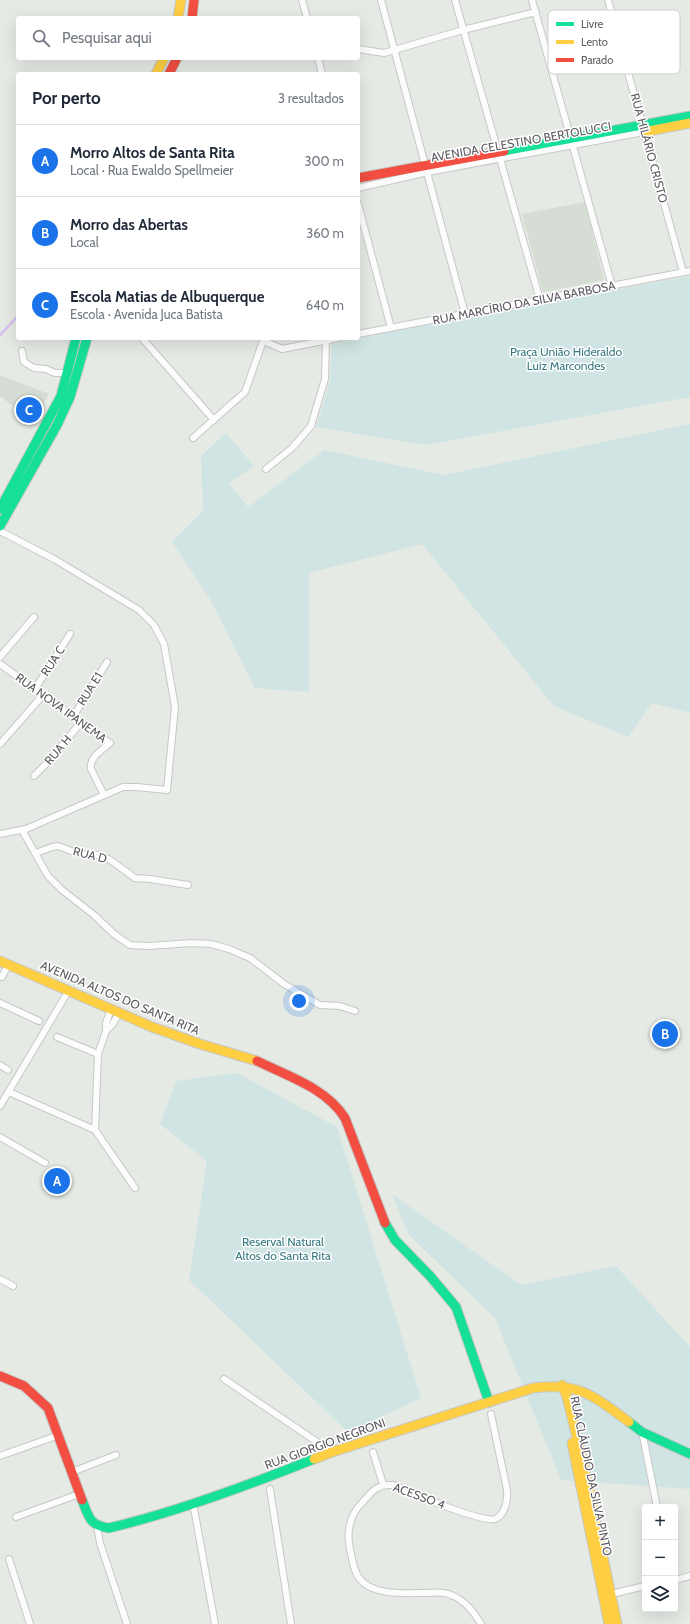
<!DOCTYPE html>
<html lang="pt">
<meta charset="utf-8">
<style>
body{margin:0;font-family:Cabin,sans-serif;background:#f6f6f7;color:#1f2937}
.controls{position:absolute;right:12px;bottom:12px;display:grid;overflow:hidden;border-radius:4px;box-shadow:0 4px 16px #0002}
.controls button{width:36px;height:36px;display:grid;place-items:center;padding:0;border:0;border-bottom:1px solid #e0e1e3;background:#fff;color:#1f2937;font:20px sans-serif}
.you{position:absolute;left:299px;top:1001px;width:14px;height:14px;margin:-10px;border:3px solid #fff;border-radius:50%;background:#1a73e8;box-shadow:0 0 0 6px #1a73e833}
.badge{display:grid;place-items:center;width:26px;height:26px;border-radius:50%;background:#1a73e8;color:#fff;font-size:13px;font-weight:700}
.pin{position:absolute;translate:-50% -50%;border:2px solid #fff;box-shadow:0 1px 4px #0006}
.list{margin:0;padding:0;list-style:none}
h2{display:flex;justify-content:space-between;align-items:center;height:52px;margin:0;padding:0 16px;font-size:17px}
h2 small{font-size:13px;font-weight:400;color:#747a83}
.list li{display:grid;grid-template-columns:26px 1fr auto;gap:12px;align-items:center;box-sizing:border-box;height:72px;padding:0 16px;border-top:1px solid #e0e1e3}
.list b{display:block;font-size:15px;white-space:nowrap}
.list p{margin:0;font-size:13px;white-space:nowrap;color:#747a83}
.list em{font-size:13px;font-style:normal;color:#747a83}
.icon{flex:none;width:22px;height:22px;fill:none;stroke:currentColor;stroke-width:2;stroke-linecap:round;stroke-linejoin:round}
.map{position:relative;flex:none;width:690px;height:1624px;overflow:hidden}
.search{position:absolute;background:#fff;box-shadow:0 4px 16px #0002;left:16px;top:16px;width:344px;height:44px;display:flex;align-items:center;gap:10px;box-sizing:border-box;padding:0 14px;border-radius:4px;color:#747a83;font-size:15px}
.panel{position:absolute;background:#fff;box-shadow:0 4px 16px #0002;left:16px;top:72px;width:344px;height:268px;border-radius:4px}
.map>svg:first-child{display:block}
</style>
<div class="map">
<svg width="690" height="1624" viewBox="0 0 690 1624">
<rect width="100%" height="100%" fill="#e5eae4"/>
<!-- education -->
<g fill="#d6ddd4">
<path d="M585,202l19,78 -61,12 -21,-78z"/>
<path d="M0,375l49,19 -15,28 -34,-26z"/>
</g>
<!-- green -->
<g fill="#d0e5e3">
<path d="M690,276v121l-264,48 -110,-18 14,-45 2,-40z"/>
<path d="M690,424v289l-38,-10 -24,34 -74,-31 -132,-162 -113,29v119l-54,-4 -44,-87 -39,-59 31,-31 -2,-55 25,-23 28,33 -25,17 19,24 76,-57 120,25z"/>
<path d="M237,1073l100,54 84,271 -73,34 -159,-152 18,-119 -47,-37 16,-43z"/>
<path d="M392,1194l129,91 95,-19 74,81v142l-129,-9 -66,-162 -87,-84z"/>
</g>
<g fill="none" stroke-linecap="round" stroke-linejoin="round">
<!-- stream -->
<path stroke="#d5b9f3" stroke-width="2" d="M0,335l18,-19"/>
<!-- street casing -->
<g stroke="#c7c8c8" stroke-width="8">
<g id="street">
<path d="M302,0l5,18"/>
<path d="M381,0l84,314"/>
<path d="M455,0l85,300"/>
<path d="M532,0l80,286"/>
<path d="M608,0l75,272"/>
<path d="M358,49l26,4 79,-23 73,-18"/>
<path d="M318,58l4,16"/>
<path d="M358,188l70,-16 216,-40"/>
<path d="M358,204l33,124"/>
<path d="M358,334l332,-63"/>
<path d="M142,338l72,82"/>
<path d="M264,341l18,8 56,-11"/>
<path d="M22,351l2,11 10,6 12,1 9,4h13"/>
<path d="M193,438l52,-46 19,-54"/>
<path d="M266,469l26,-21 19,-22 14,-47 1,-39"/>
<path d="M0,531l54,28 85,51 15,15 10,19 11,63 -8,83 -30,-3h-14l-97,42 -26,5"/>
<path d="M0,657l34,-40"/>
<path d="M0,664l110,79c-8,7 -21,14 -19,26l13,26"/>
<path d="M35,689l35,-55"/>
<path d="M73,717l34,-55"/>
<path d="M0,744l44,-50"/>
<path d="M34,776l18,-18 29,-36"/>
<path d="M22,830l26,46 14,14 32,25 20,19 16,11 18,1 44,-3 19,1 18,5 21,9 34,26 36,21 20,1 15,5"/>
<path d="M36,853l16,-6 6,-1 22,8 18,1 11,4 26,19 15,1 38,6"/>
<path d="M2,977l6,-12"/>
<path d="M0,1003l39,18"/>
<path d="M111,1009l-5,14v8l-8,23 -3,76 40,58"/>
<path d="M106,1031l6,-6 7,-12"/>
<path d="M57,1037l41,17"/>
<path d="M0,1065l8,5"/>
<path d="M9,1092l86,38"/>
<path d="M0,1106l69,-116"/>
<path d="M0,1137l45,26"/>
<path d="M0,1279l13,7"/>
<path d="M224,1379l108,73"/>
<path d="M642,1431l15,76"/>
<path d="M373,1452l10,32"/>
<path d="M0,1456l59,-21"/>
<path d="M72,1472l44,-17"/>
<path d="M270,1489l21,135"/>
<path d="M193,1503l22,121"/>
<path d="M16,1517l63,-23"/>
<path d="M97,1526l3,17 27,81"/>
<path d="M9,1559l21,65"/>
<path d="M675,1580l15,-4"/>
<path d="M607,1595l38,-9"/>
<path d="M481,1624c-7,-12 -16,-24 -30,-29 -8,-4 -18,-2 -27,-2 -20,0 -52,3 -65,-15 -6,-8 -7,-20 -9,-29 -4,-16 0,-34 11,-45 11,-12 15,-20 32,-19 16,7 89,38 102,34 10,-4 13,-19 12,-29l-16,-76"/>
</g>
</g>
<!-- fast casing -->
<g stroke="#c5c7c5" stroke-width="11">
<g id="fast">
<path d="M504,151l186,-35"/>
<path d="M0,509l61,-113 15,-58"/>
<path d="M0,526l57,-101 13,-28 17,-59"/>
<path d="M385,1223l10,17 35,36 26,31 33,95"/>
<path d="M629,1422l13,10 48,22"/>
<path d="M82,1500c7,17 7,25 27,28 68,-16 140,-43 205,-69"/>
</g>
</g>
<!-- slow casing -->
<g stroke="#c5c7c5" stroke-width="11">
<g id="slow">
<path d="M178,18l3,-18"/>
<path d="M156,74l8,-16"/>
<path d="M644,132l46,-9"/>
<path d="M0,961l152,66 48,17 57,17"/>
<path d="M562,1385l5,12 15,61 35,166"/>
<path d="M572,1443l37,181"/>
<path d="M314,1459l18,-7 201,-64c46,-6 61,8 96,34"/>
</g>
</g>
<!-- jam casing -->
<g stroke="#c5c7c5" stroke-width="11">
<g id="jam">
<path d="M192,18l2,-18"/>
<path d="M169,74l8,-16"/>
<path d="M358,178l146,-27"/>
<path d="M257,1061c31,15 69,27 88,57l40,105"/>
<path d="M0,1376l24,10 24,22 34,92"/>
</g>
</g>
<!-- street -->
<use href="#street" stroke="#fbfcfb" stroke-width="6"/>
<!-- fast -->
<use href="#fast" stroke="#16e098" stroke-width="9"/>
<!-- slow -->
<use href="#slow" stroke="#ffcf43" stroke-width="9"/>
<!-- jam -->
<use href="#jam" stroke="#f24e42" stroke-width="9"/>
</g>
<g text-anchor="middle" stroke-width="3" stroke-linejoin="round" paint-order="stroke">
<!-- street labels -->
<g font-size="12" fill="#5f5a62" stroke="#fff">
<text transform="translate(521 142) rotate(-10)" y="4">AVENIDA CELESTINO BERTOLUCCI</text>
<text transform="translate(649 148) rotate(75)" y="4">RUA HILÁRIO CRISTO</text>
<text transform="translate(524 303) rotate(-11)" y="4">RUA MARCÍRIO DA SILVA BARBOSA</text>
<text transform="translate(53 661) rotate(-57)" y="4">RUA C</text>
<text transform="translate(90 689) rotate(-58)" y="4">RUA E1</text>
<text transform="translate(61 708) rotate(36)" y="4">RUA NOVA IPANEMA</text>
<text transform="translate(58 750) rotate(-50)" y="4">RUA H</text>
<text transform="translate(90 855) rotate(14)" y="4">RUA D</text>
<text transform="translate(120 998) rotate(23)" y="4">AVENIDA ALTOS DO SANTA RITA</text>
<text transform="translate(325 1444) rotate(-20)" y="4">RUA GIORGIO NEGRONI</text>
<text transform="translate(591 1476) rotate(78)" y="4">RUA CLÁUDIO DA SILVA PINTO</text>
<text transform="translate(419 1496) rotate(20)" y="4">ACESSO 4</text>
</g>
<!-- park labels -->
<g font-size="12" fill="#397a82" stroke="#fff">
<text x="566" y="356">Praça União Hideraldo<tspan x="566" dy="14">Luiz Marcondes</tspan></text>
<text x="283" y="1246">Reserval Natural<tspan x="283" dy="14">Altos do Santa Rita</tspan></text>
</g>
</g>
<!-- legend -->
<rect x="548" y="10" width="132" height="64" rx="6" fill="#fff" stroke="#cfced0" stroke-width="1"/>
<rect x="556" y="22" width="18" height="4" fill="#16e098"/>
<rect x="556" y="40" width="18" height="4" fill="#ffcf43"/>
<rect x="556" y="58" width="18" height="4" fill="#f24e42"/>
<g font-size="11" fill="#5f5a62">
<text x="581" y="28">Livre</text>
<text x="581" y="46">Lento</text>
<text x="581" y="64">Parado</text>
</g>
</svg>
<div class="controls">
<button>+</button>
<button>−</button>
<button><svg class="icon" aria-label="layers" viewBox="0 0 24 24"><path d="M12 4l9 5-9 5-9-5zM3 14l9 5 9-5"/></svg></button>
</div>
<div class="you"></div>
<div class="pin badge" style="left:57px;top:1181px">A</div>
<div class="pin badge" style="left:665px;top:1034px">B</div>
<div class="pin badge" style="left:29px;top:410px">C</div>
<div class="search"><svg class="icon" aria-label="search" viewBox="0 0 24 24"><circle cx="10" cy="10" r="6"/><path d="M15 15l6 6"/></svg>Pesquisar aqui</div>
<section class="panel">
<h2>Por perto<small>3 resultados</small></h2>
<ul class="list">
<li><span class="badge">A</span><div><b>Morro Altos de Santa Rita</b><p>Local · Rua Ewaldo Spellmeier</p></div><em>300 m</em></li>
<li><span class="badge">B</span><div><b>Morro das Abertas</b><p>Local</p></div><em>360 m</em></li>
<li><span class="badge">C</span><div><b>Escola Matias de Albuquerque</b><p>Escola · Avenida Juca Batista</p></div><em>640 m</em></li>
</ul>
</section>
</div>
